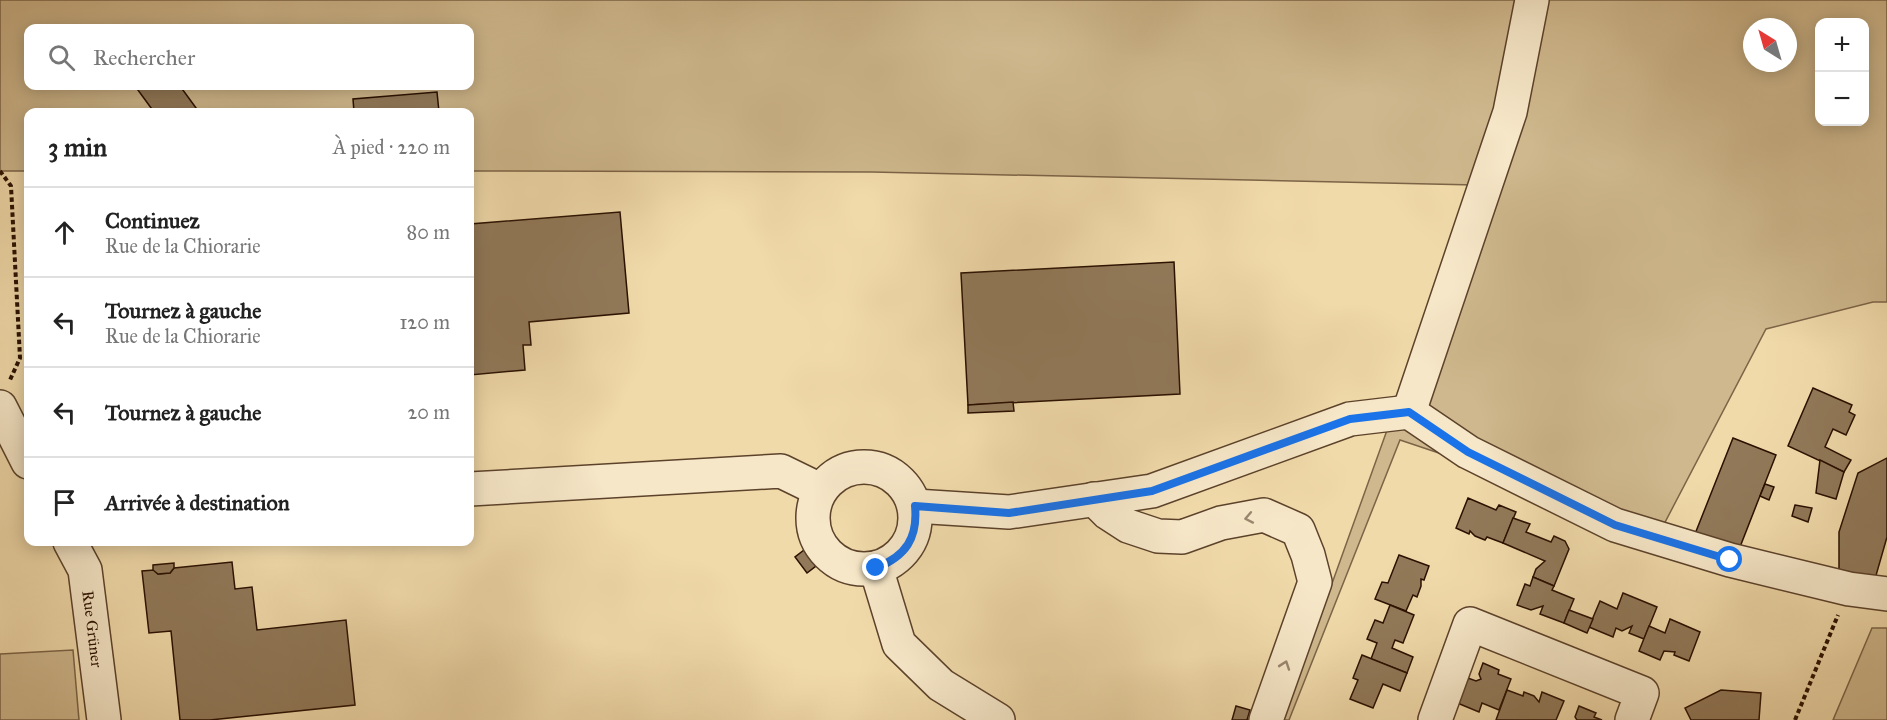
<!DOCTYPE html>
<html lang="fr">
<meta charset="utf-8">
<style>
body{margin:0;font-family:"IM FELL Great Primer",serif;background:#f2f2f2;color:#222}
.controls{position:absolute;right:18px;top:18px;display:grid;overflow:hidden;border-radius:12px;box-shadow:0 3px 15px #0003}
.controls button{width:54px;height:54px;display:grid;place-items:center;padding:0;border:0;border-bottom:2px solid #e0e0e0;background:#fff;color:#222;font:30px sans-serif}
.compass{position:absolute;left:1743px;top:18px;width:54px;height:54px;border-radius:50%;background:#fff;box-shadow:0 3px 15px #0003;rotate:323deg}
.stop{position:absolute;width:18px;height:18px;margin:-14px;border:4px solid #1a73e8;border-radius:50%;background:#fff}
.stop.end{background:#1a73e8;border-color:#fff;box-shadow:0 2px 6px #0008}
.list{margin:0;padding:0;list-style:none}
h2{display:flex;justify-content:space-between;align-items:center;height:78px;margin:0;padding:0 24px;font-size:26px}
h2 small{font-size:20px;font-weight:400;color:#767676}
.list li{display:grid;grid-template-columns:39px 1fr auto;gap:18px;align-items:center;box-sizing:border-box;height:90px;padding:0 24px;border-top:2px solid #e0e0e0}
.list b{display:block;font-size:22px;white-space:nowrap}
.list p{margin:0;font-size:20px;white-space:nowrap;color:#767676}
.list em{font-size:20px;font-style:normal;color:#767676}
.icon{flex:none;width:33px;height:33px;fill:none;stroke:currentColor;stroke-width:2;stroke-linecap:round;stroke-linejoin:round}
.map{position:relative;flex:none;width:1887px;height:720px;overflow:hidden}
.search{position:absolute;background:#fff;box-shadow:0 3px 15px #0003;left:24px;top:24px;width:450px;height:66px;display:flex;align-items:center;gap:15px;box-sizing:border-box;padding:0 21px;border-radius:12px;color:#767676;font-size:22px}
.panel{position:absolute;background:#fff;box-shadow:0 3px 15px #0003;left:24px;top:108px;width:450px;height:438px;border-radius:12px}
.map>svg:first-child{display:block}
</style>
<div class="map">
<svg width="1887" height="720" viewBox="0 0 1887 720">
<rect width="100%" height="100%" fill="#f1daaa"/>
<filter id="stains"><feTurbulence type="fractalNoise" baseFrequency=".00333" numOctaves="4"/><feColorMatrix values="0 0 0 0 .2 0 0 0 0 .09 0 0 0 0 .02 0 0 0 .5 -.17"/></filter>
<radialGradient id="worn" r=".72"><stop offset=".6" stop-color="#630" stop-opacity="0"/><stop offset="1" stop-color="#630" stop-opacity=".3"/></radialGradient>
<!-- green -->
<g fill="#cfb88d" stroke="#7c6447" stroke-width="1.5" fill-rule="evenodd">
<path d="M0,0h1887v302h-14l-107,27 -104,199 -262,-88 -111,280h-6l192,-535 -603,-13 -402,-1v-59h-442v59h-28zM1820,22h44v100h-44zM1752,27h36v36h-36zM28,28h442v58h-442z"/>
<path d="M1872,628h15v92h-54z"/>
<path d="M73,650l6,70h-79v-66z"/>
</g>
<!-- building -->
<g fill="#917959" stroke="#2a1001" stroke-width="1.5">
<path d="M135,86h45l19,26h-45z"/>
<path d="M437,92l2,20h-85l-1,-13z"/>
<path d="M620,212l9,101 -100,9 2,23h-8l2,25 -55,5v-151z"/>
<path d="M1174,262l6,132 -212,11 -7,-132z"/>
<path d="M1813,388l39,17 -3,7 6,3 -9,20 -13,-6 -8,18 26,13 -7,12 -56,-26z"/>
<path d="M1013,402l1,9 -46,2v-8z"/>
<path d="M1733,438l43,17 -38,97 -45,-13z"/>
<path d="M1887,458v79l-12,42 -36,-7v-40l19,-59z"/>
<path d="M1820,460l24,12 -8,27 -20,-6z"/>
<path d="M1765,484l9,3 -5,13 -9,-4z"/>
<path d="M1468,498l28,12 3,-5 17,7 -13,31 -16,-6 -2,3 -10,-4 -5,-5 -1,3 -13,-6z"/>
<path d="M1795,505l17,3 -4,14 -16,-6z"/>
<path d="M1513,518l17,6 -4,8 25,10 3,-6 11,5 4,8 -15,37 -21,-9 3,-8 9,-8 -42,-18z"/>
<path d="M804,550l12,16 -9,7 -12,-16z"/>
<path d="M1399,555l30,11 -5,14 -3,-1v7l-4,11 -4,-2 -7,16 -31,-12 7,-17 6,1z"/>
<path d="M232,562l3,27 17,-2 5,43 89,-10 9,85 -145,15h-30l-9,-89 -22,2 -7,-62 12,-1 4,4 12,-1 4,-5z"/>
<path d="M174,563v5l-4,5 -12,1 -5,-4v-5z"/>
<path d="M1533,577l21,9 -2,4 22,9 -10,24 -24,-9 3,-8 -12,4 -14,-5 8,-21 5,2z"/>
<path d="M1623,593l34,14 -13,32 -15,-6 3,-7 -10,5 -6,-3 -3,9 -24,-10 11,-26 17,8z"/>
<path d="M1390,605l24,10 -11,28 -8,-3 -3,8 21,9 -6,16 -36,-14 6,-16 -10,-4 8,-19 8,3z"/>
<path d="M1569,610l24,9 -6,14 -23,-10z"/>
<path d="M1670,619l30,13 -11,29 -15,-6 1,-3 -11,-1 -4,9 -21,-9 10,-25 16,7z"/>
<path d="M1362,655l45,18 -7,18 -17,-7 -10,24 -23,-9 8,-19 -5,-2z"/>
<path d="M1483,663l16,7 -1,4 13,5 -12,31 -17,-7 -3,9 -24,-10 10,-25 11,4 5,-2 -2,-5z"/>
<path d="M1507,690l16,6 1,-4 10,4 5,6 3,-10 22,9 -8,19h-60z"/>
<path d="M1721,690l40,3 -2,27h-68l-6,-12z"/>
<path d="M1236,706l14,4 -3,10h-15z"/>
<path d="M1579,706l17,7 -2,4 8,3h-25l-2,-3z"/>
</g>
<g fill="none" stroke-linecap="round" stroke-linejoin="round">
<!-- minor casing -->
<g stroke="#5c422b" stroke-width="36">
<g id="minor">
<path d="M0,407l28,55"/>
<path d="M1409,412l101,-300 22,-112"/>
<circle cx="864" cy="518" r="51"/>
<path d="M470,489l311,-18 39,19"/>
<path d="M1094,499l14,14 20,13 30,10 24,1 39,-14 43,-8 34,15 10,25 7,27 -49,138"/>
<path d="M915,506l94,6 143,-21 198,-72 59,-7 59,40 147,73 115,35 119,29 38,5"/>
<path d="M70,542l15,28 19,150"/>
<path d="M876,568l23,76 42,41 57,35"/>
<path d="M1435,720l35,-96 172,69 -10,27"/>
</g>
</g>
<!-- path -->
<g stroke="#2a1001" stroke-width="4" stroke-dasharray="4.5 3" stroke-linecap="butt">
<path d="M0,171l11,15 9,172 -10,22"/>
<path d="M1795,720l43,-105"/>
</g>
<!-- minor -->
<use href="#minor" stroke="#f6e7c8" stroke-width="33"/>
</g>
<!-- one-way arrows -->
<defs><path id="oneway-chevron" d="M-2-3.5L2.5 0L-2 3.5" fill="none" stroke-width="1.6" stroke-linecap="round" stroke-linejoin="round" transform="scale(1.5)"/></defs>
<g stroke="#9a866e">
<use href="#oneway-chevron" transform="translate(1249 518) rotate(169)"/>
<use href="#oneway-chevron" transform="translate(1285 665) rotate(-71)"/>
</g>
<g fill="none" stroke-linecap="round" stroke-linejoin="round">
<!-- route -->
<path stroke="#1a73e8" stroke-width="8" d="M876,568c30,-12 42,-30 39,-62l94,7 143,-22 198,-72 59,-7 59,40 147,73 115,35"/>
</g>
<g text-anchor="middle" stroke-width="5" stroke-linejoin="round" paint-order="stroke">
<!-- street labels -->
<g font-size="16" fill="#2a1001" stroke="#f6e7c8">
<text transform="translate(93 629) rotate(83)" y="6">Rue Grüner</text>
</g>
</g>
<rect width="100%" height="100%" filter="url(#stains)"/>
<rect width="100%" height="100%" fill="url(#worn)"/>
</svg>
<div class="controls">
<button>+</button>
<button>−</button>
</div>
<svg class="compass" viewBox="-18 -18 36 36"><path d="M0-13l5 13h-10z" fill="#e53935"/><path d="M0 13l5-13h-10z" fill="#767676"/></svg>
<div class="stop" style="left:1730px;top:560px"></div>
<div class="stop end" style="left:876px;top:568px"></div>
<div class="search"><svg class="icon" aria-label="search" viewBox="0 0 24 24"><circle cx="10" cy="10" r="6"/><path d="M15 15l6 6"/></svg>Rechercher</div>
<section class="panel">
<h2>3 min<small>À pied · 220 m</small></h2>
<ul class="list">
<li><svg class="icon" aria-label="ahead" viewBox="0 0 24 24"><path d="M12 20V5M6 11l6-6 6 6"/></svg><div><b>Continuez</b><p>Rue de la Chiorarie</p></div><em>80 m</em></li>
<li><svg class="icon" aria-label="left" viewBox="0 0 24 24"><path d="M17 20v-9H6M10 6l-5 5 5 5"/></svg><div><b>Tournez à gauche</b><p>Rue de la Chiorarie</p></div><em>120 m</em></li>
<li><svg class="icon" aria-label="left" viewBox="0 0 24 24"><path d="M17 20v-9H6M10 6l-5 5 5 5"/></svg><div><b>Tournez à gauche</b></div><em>20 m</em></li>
<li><svg class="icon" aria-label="arrive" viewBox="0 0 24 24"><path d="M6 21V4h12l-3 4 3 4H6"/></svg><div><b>Arrivée à destination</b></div></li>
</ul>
</section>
</div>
